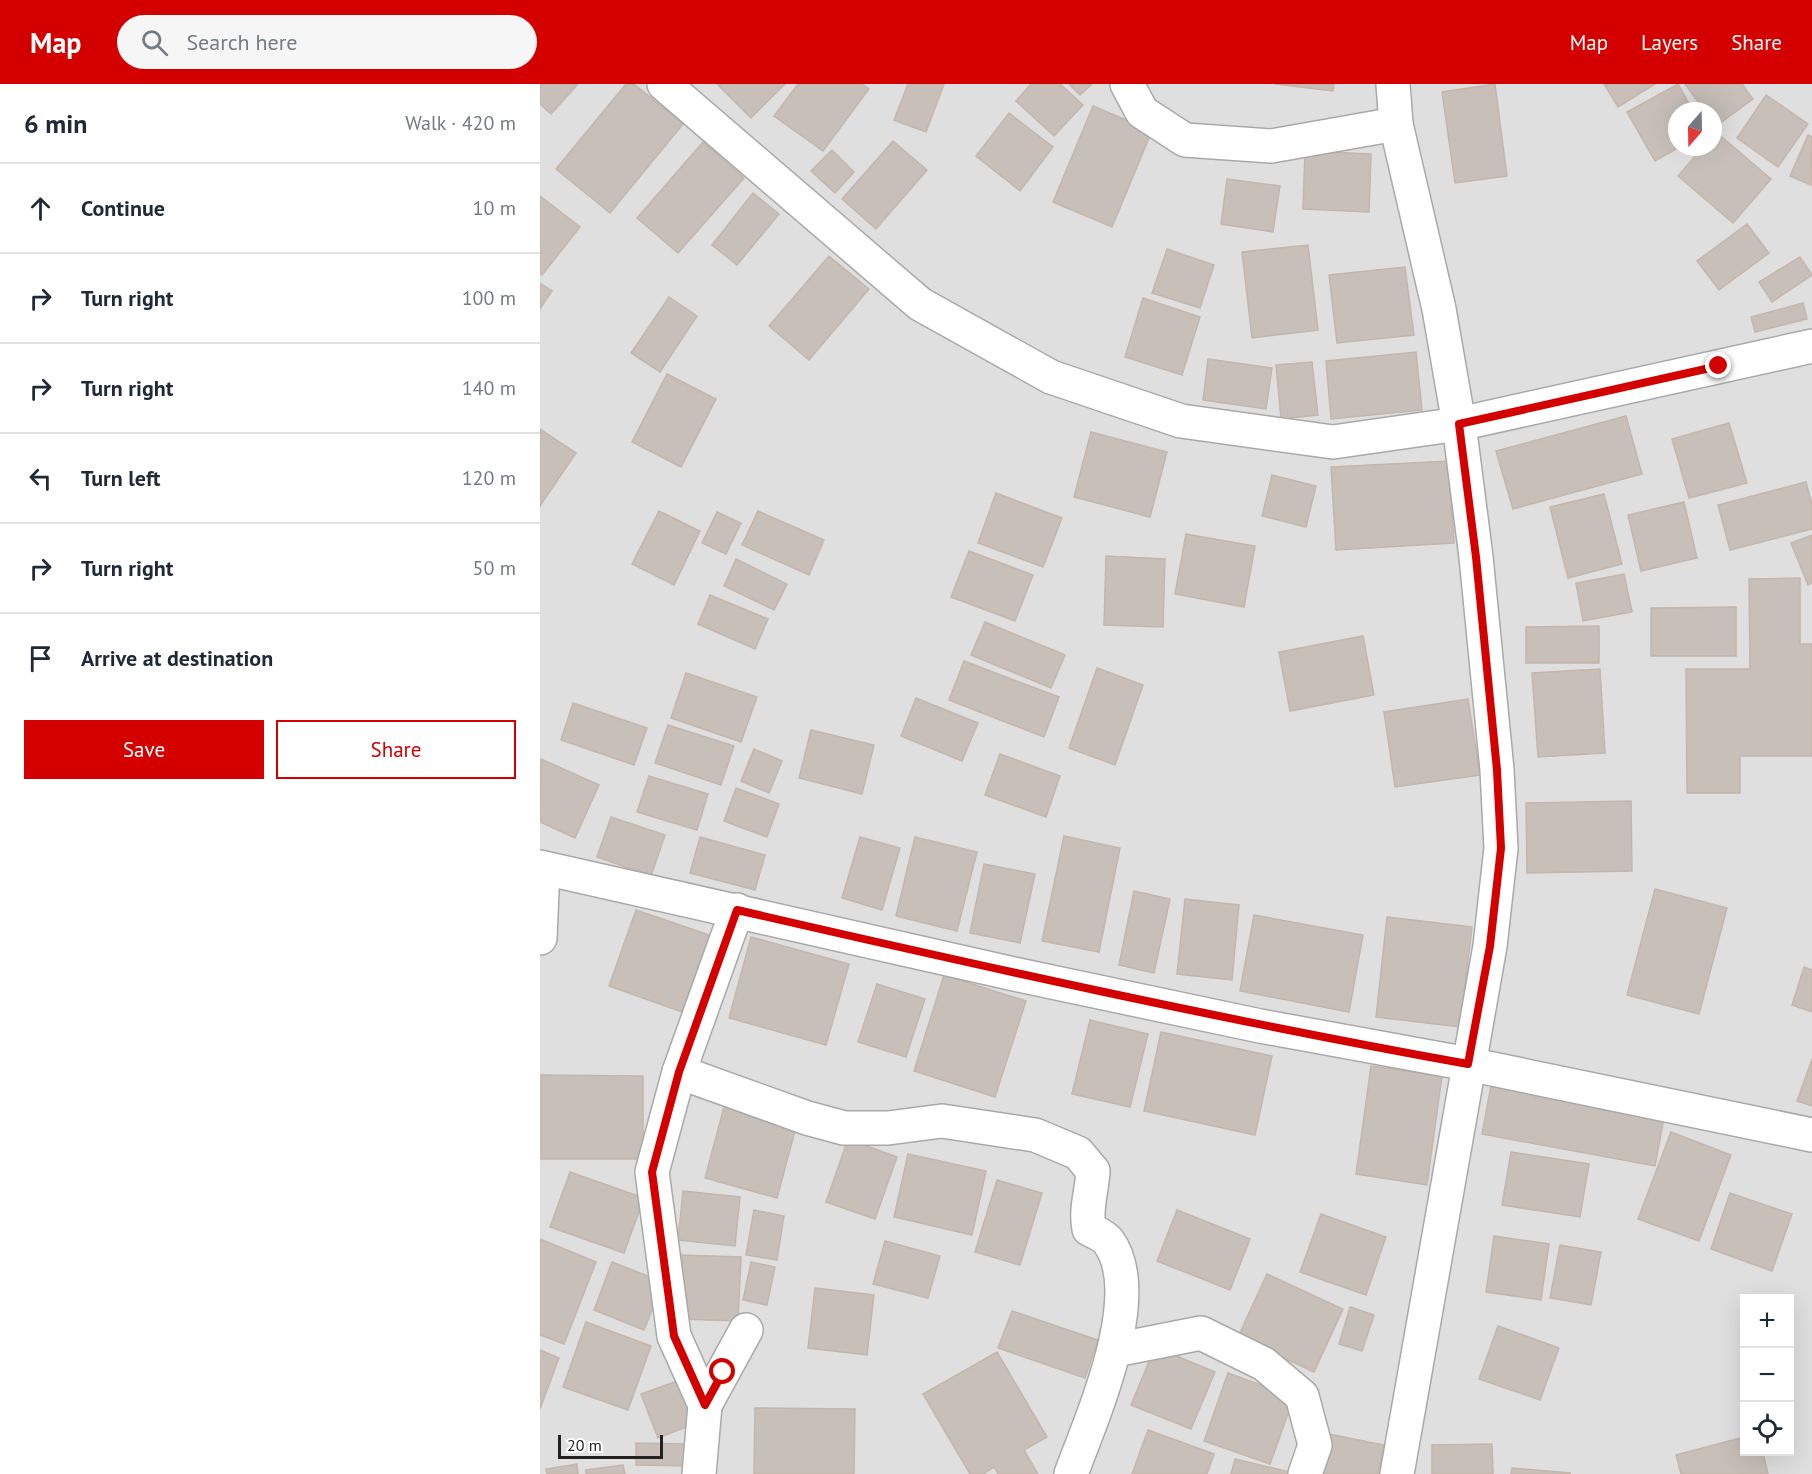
<!DOCTYPE html>
<meta charset="utf-8">
<style>
body{margin:0;font-family:"PT Sans",sans-serif;background:#f6f6f7;color:#1f2937}
.controls{position:absolute;right:18px;bottom:18px;display:grid;overflow:hidden;border-radius:0px;box-shadow:0 6px 24px #0002}
.controls button{width:54px;height:54px;display:grid;place-items:center;padding:0;border:0;border-bottom:2px solid #e0e1e3;background:#fff;color:#1f2937;font:30px sans-serif}
.compass{position:absolute;left:1128px;top:18px;width:54px;height:54px;border-radius:50%;background:#fff;box-shadow:0 6px 24px #0002;rotate:200deg}
.scale{position:absolute;left:18px;bottom:15px;width:105px;box-sizing:border-box;padding-left:6px;border:3px solid #222;border-top:0;font-size:16px;line-height:21px;white-space:nowrap;color:#222;-webkit-text-stroke:4px #fff;paint-order:stroke}
.stop{position:absolute;width:18px;height:18px;margin:-14px;border:4px solid #d40000;border-radius:50%;background:#fff}
.stop.end{background:#d40000;border-color:#fff;box-shadow:0 2px 6px #0008}
.list{margin:0;padding:0;list-style:none}
h2{display:flex;justify-content:space-between;align-items:center;height:78px;margin:0;padding:0 24px;font-size:26px}
h2 small{font-size:20px;font-weight:400;color:#747a83}
.list li{display:grid;grid-template-columns:39px 1fr auto;gap:18px;align-items:center;box-sizing:border-box;height:90px;padding:0 24px;border-top:2px solid #e0e1e3}
.list b{display:block;font-size:22px;white-space:nowrap}
.list em{font-size:20px;font-style:normal;color:#747a83}
.actions{display:flex;gap:12px;padding:18px 24px}
.actions a{flex:1;padding:14px 0;border:2px solid #d40000;border-radius:0px;text-align:center;font-size:21px;color:#d40000}
.actions .main{background:#d40000;color:#fff}
.icon{flex:none;width:33px;height:33px;fill:none;stroke:currentColor;stroke-width:2;stroke-linecap:round;stroke-linejoin:round}
.map{position:relative;flex:none;width:1272px;height:1390px;overflow:hidden}
header{display:flex;align-items:center;gap:36px;box-sizing:border-box;height:84px;padding:0 30px;background:#d40000;color:#fff}
header strong{font-size:28px}
nav{display:flex;gap:33px;margin-inline-start:auto;font-size:21px}
.search{width:420px;height:54px;background:#f6f6f7;display:flex;align-items:center;gap:15px;box-sizing:border-box;padding:0 21px;border-radius:33px;color:#747a83;font-size:22px}
main{display:flex}
aside{flex:1;background:#fff}
.map>svg:first-child{display:block}
</style>
<header>
<strong>Map</strong>
<div class="search"><svg class="icon" aria-label="search" viewBox="0 0 24 24"><circle cx="10" cy="10" r="6"/><path d="M15 15l6 6"/></svg>Search here</div>
<nav><a>Map</a><a>Layers</a><a>Share</a></nav>
</header>
<main>
<aside>
<h2>6 min<small>Walk · 420 m</small></h2>
<ul class="list">
<li><svg class="icon" aria-label="ahead" viewBox="0 0 24 24"><path d="M12 20V5M6 11l6-6 6 6"/></svg><div><b>Continue</b></div><em>10 m</em></li>
<li><svg class="icon" aria-label="right" viewBox="0 0 24 24"><path d="M7 20v-9h11M14 6l5 5-5 5"/></svg><div><b>Turn right</b></div><em>100 m</em></li>
<li><svg class="icon" aria-label="right" viewBox="0 0 24 24"><path d="M7 20v-9h11M14 6l5 5-5 5"/></svg><div><b>Turn right</b></div><em>140 m</em></li>
<li><svg class="icon" aria-label="left" viewBox="0 0 24 24"><path d="M17 20v-9H6M10 6l-5 5 5 5"/></svg><div><b>Turn left</b></div><em>120 m</em></li>
<li><svg class="icon" aria-label="right" viewBox="0 0 24 24"><path d="M7 20v-9h11M14 6l5 5-5 5"/></svg><div><b>Turn right</b></div><em>50 m</em></li>
<li><svg class="icon" aria-label="arrive" viewBox="0 0 24 24"><path d="M6 21V4h12l-3 4 3 4H6"/></svg><div><b>Arrive at destination</b></div></li>
</ul>
<div class="actions"><a class="main">Save</a><a>Share</a></div>
</aside>
<div class="map">
<svg width="1272" height="1390" viewBox="0 0 1272 1390">
<rect width="100%" height="100%" fill="#f2efe9"/>
<!-- residential -->
<path fill="#e0dfdf" fill-rule="evenodd" d="M0,0h1272v1390h-1272zM1137,27h36v36h-36zM1204,1214h46v154h-46z"/>
<!-- building -->
<g fill="#c7bfb8" stroke="#c4b6ab" stroke-width="1.5">
<path d="M0,0h38l-27,30 -11,-10z"/>
<path d="M86,0h8l49,40 -73,89 -54,-44z"/>
<path d="M177,0h68l-34,34z"/>
<path d="M258,0h64l7,5 -46,62 -49,-35z"/>
<path d="M368,0h36l-18,48 -32,-12z"/>
<path d="M491,0h29l23,21 -29,31 -38,-35z"/>
<path d="M529,0h23l-12,11z"/>
<path d="M735,0h59l-1,7z"/>
<path d="M955,0l12,92 -52,7 -13,-91z"/>
<path d="M1064,0h51l-37,23z"/>
<path d="M1138,0l15,27h-16v36h3l-25,14 -28,-49z"/>
<path d="M1145,0h57l11,15 -37,27 -3,-5v-10h-8z"/>
<path d="M1226,11l42,29 -30,43 -41,-29z"/>
<path d="M553,22l59,25 -40,96 -59,-25z"/>
<path d="M469,29l44,34 -33,44 -44,-35z"/>
<path d="M1176,48l55,47 -38,44 -55,-47 25,-29h10v-11z"/>
<path d="M1268,51l4,2 -1,48 -21,-9z"/>
<path d="M353,57l34,29 -51,59 -34,-30z"/>
<path d="M163,58l41,36 -66,75 -41,-35z"/>
<path d="M292,66l22,22 -19,21 -24,-22z"/>
<path d="M765,67l66,3 -2,58 -66,-3z"/>
<path d="M687,95l53,7 -7,46 -52,-8z"/>
<path d="M213,109l26,21 -42,51 -25,-20z"/>
<path d="M0,112l40,31 -38,48 -2,-1z"/>
<path d="M1207,140l22,29 -50,37 -22,-29z"/>
<path d="M768,161l10,85 -66,8 -10,-86z"/>
<path d="M627,165l47,16 -14,43 -48,-15z"/>
<path d="M289,172l40,33 -60,71 -40,-34z"/>
<path d="M1260,173l12,18 -40,27 -13,-20z"/>
<path d="M865,183l9,68 -77,8 -8,-68z"/>
<path d="M0,199l12,8 -12,18z"/>
<path d="M129,213l28,19 -37,56 -29,-19z"/>
<path d="M603,214l57,19 -18,58 -57,-18z"/>
<path d="M1263,219l4,16 -52,13 -4,-15z"/>
<path d="M876,268l6,58 -91,9 -5,-58z"/>
<path d="M668,275l64,9 -6,41 -63,-9z"/>
<path d="M772,278l6,53 -37,4 -5,-54z"/>
<path d="M127,290l49,25 -35,68 -49,-25z"/>
<path d="M1086,332l16,58 -129,35 -17,-58z"/>
<path d="M1189,339l18,60 -58,15 -17,-59z"/>
<path d="M0,345l36,24 -36,53z"/>
<path d="M551,348l76,20 -17,65 -76,-20z"/>
<path d="M909,377l5,82 -118,7 -5,-83z"/>
<path d="M732,391l44,11 -10,41 -44,-11z"/>
<path d="M1266,398l6,23v24l-82,21 -12,-45z"/>
<path d="M456,409l66,25 -19,49 -65,-24z"/>
<path d="M1064,410l18,70 -54,14 -18,-71z"/>
<path d="M1144,418l13,56 -56,13 -13,-56z"/>
<path d="M119,427l41,20 -26,54 -42,-21z"/>
<path d="M218,427l66,29 -15,35 -67,-30z"/>
<path d="M177,428l24,11 -15,31 -24,-11z"/>
<path d="M646,450l69,12 -11,61 -69,-13z"/>
<path d="M1272,451v48l-4,2 -17,-42z"/>
<path d="M429,467l64,24 -18,46 -64,-24z"/>
<path d="M566,472l59,3 -2,68 -59,-2z"/>
<path d="M196,475l51,25 -13,26 -50,-24z"/>
<path d="M1084,490l8,38 -49,9 -7,-38z"/>
<path d="M1260,494v66h12v112h-72v37h-53l-1,-124h64l-1,-90z"/>
<path d="M170,511l58,24 -13,30 -57,-25z"/>
<path d="M1196,523v49h-85v-48z"/>
<path d="M445,538l80,33 -14,33 -80,-33z"/>
<path d="M1059,542v37h-73v-36z"/>
<path d="M823,552l11,59 -84,16 -11,-59z"/>
<path d="M424,577l95,36 -15,40 -95,-37z"/>
<path d="M557,584l46,17 -28,80 -46,-17z"/>
<path d="M1060,585l5,84 -67,4 -6,-84z"/>
<path d="M146,589l71,24 -16,45 -70,-24z"/>
<path d="M376,614l62,25 -16,38 -61,-25z"/>
<path d="M928,615l12,76 -85,12 -11,-75z"/>
<path d="M33,619l74,25 -13,37 -73,-25z"/>
<path d="M128,641l66,21 -13,39 -66,-22z"/>
<path d="M271,646l63,15 -12,49 -63,-16z"/>
<path d="M214,665l28,12 -13,32 -28,-12z"/>
<path d="M460,670l60,22 -14,41 -61,-22z"/>
<path d="M1,675l58,26 -24,53 -35,-16z"/>
<path d="M109,692l59,18 -11,36 -60,-18z"/>
<path d="M196,704l43,16 -12,33 -43,-16z"/>
<path d="M1091,717l1,70 -105,2 -1,-70z"/>
<path d="M71,733l54,18 -14,41 -54,-19z"/>
<path d="M524,752l56,12 -21,104 -57,-11z"/>
<path d="M160,753l65,18 -10,35 -65,-17z"/>
<path d="M320,753l40,11 -18,62 -40,-12z"/>
<path d="M375,753l62,15 -20,79 -61,-15z"/>
<path d="M444,780l51,10 -15,69 -50,-10z"/>
<path d="M1115,805l72,19 -28,106 -72,-19z"/>
<path d="M594,807l36,8 -16,74 -35,-8z"/>
<path d="M645,815l54,6 -7,75 -55,-6z"/>
<path d="M96,826l79,27 -27,77 -79,-28z"/>
<path d="M714,831l109,20 -14,77 -109,-21z"/>
<path d="M847,833l85,10 -12,100 -84,-10z"/>
<path d="M211,853l98,27 -23,81 -97,-27z"/>
<path d="M1264,883l8,3v42l-20,-7z"/>
<path d="M404,891l82,26 -31,96 -81,-26z"/>
<path d="M337,900l48,15 -19,58 -48,-15z"/>
<path d="M550,936l58,14 -18,73 -58,-13z"/>
<path d="M621,948l111,24 -17,79 -111,-24z"/>
<path d="M1272,975v47l-15,-5z"/>
<path d="M831,982l71,10 -15,109 -71,-11z"/>
<path d="M1,991l102,1v83h-102z"/>
<path d="M951,1002l173,32 -9,48 -173,-32z"/>
<path d="M187,1012l72,20 -22,82 -72,-20z"/>
<path d="M1131,1048l60,23 -32,86 -61,-22z"/>
<path d="M308,1055l49,18 -22,62 -49,-17z"/>
<path d="M971,1068l78,12 -9,53 -78,-12z"/>
<path d="M368,1070l78,17 -14,64 -78,-18z"/>
<path d="M30,1088l74,26 -20,55 -74,-26z"/>
<path d="M457,1096l45,13 -22,72 -45,-13z"/>
<path d="M143,1107l57,6 -5,49 -57,-6z"/>
<path d="M1190,1109l62,21 -20,57 -61,-22z"/>
<path d="M214,1126l30,6 -7,44 -31,-5z"/>
<path d="M637,1126l73,29 -20,51 -73,-29z"/>
<path d="M781,1130l65,23 -20,58 -66,-23z"/>
<path d="M954,1152l55,8 -8,56 -55,-8z"/>
<path d="M0,1155l56,23 -32,82 -24,-9z"/>
<path d="M345,1157l55,15 -12,42 -55,-14z"/>
<path d="M1020,1161l41,7 -10,53 -41,-7z"/>
<path d="M142,1171l59,2 -3,64 -59,-2z"/>
<path d="M72,1178l51,20 -19,48 -50,-20z"/>
<path d="M211,1178l24,5 -8,38 -24,-5z"/>
<path d="M727,1190l76,35 -29,63 -76,-35z"/>
<path d="M275,1204l59,7 -7,60 -59,-7z"/>
<path d="M810,1223l24,8 -12,36 -23,-7z"/>
<path d="M472,1227l86,29 -13,38 -87,-30z"/>
<path d="M46,1238l65,24 -23,64 -65,-23z"/>
<path d="M958,1242l61,22 -19,52 -61,-21z"/>
<path d="M615,1263l60,25 -24,57 -60,-24z"/>
<path d="M0,1266l19,8 -19,51z"/>
<path d="M457,1268l50,85 -23,13 14,24h-40l-4,-7 -11,7h-13l-47,-80z"/>
<path d="M688,1289l66,24 -24,67 -66,-23z"/>
<path d="M140,1296l16,43 -38,15 -17,-44z"/>
<path d="M215,1324l100,1 -1,65h-100z"/>
<path d="M608,1346l66,24 -7,20h-75z"/>
<path d="M784,1349l60,12 -6,29h-62z"/>
<path d="M1204,1353v15h19l5,22h-87l-5,-19z"/>
<path d="M96,1359l56,1v22l-56,-1z"/>
<path d="M952,1360l1,30h-61v-29z"/>
<path d="M695,1375l59,14v1h-63z"/>
<path d="M37,1380l1,10h-31l-1,-5z"/>
<path d="M83,1381l2,9h-39v-4z"/>
<path d="M972,1384l58,5v1h-59z"/>
</g>
<g fill="none" stroke-linecap="round" stroke-linejoin="round">
<!-- street casing -->
<g stroke="#a9a9a9" stroke-width="36">
<g id="street">
<path d="M124,0l256,220 131,73 130,44 152,21 126,-18 353,-78"/>
<path d="M587,0l15,28 43,28 86,6 125,-22"/>
<path d="M853,0l3,40 43,185 20,115 17,133 21,213 4,78 -11,98 -93,528"/>
<path d="M0,783l474,107 246,52 208,38 344,71"/>
<path d="M0,854l3,-70"/>
<path d="M139,988l128,46 37,10h44l54,-7 93,14 43,18 15,18c-1,20 -8,38 -4,58 6,3 15,7 19,12 40,53 -17,178 -37,233"/>
<path d="M575,1266l86,-17 63,31 38,32 13,49 -10,29"/>
<path d="M165,1321l-31,-69 -22,-164 27,-100 58,-162"/>
<path d="M159,1390l6,-69 41,-75"/>
</g>
</g>
<!-- street -->
<use href="#street" stroke="#fff" stroke-width="33"/>
</g>
<g fill="none" stroke-linecap="round" stroke-linejoin="round">
<!-- route -->
<path stroke="#d40000" stroke-width="8" d="M183,1288l-18,33 -31,-69 -22,-164 27,-100 58,-162c243,56 486,110 731,154l22,-118 11,-98 -4,-78 -21,-213 -17,-133 260,-58"/>
</g>
</svg>
<div class="controls">
<button>+</button>
<button>−</button>
<button><svg class="icon" aria-label="locate" viewBox="0 0 24 24"><circle cx="12" cy="12" r="6"/><path d="M12 2v4M12 18v4M2 12h4M18 12h4"/></svg></button>
</div>
<svg class="compass" viewBox="-18 -18 36 36"><path d="M0-13l5 13h-10z" fill="#e53935"/><path d="M0 13l5-13h-10z" fill="#747a83"/></svg>
<div class="scale">20 m</div>
<div class="stop" style="left:183px;top:1288px"></div>
<div class="stop end" style="left:1179px;top:282px"></div>
</div>
</main>
